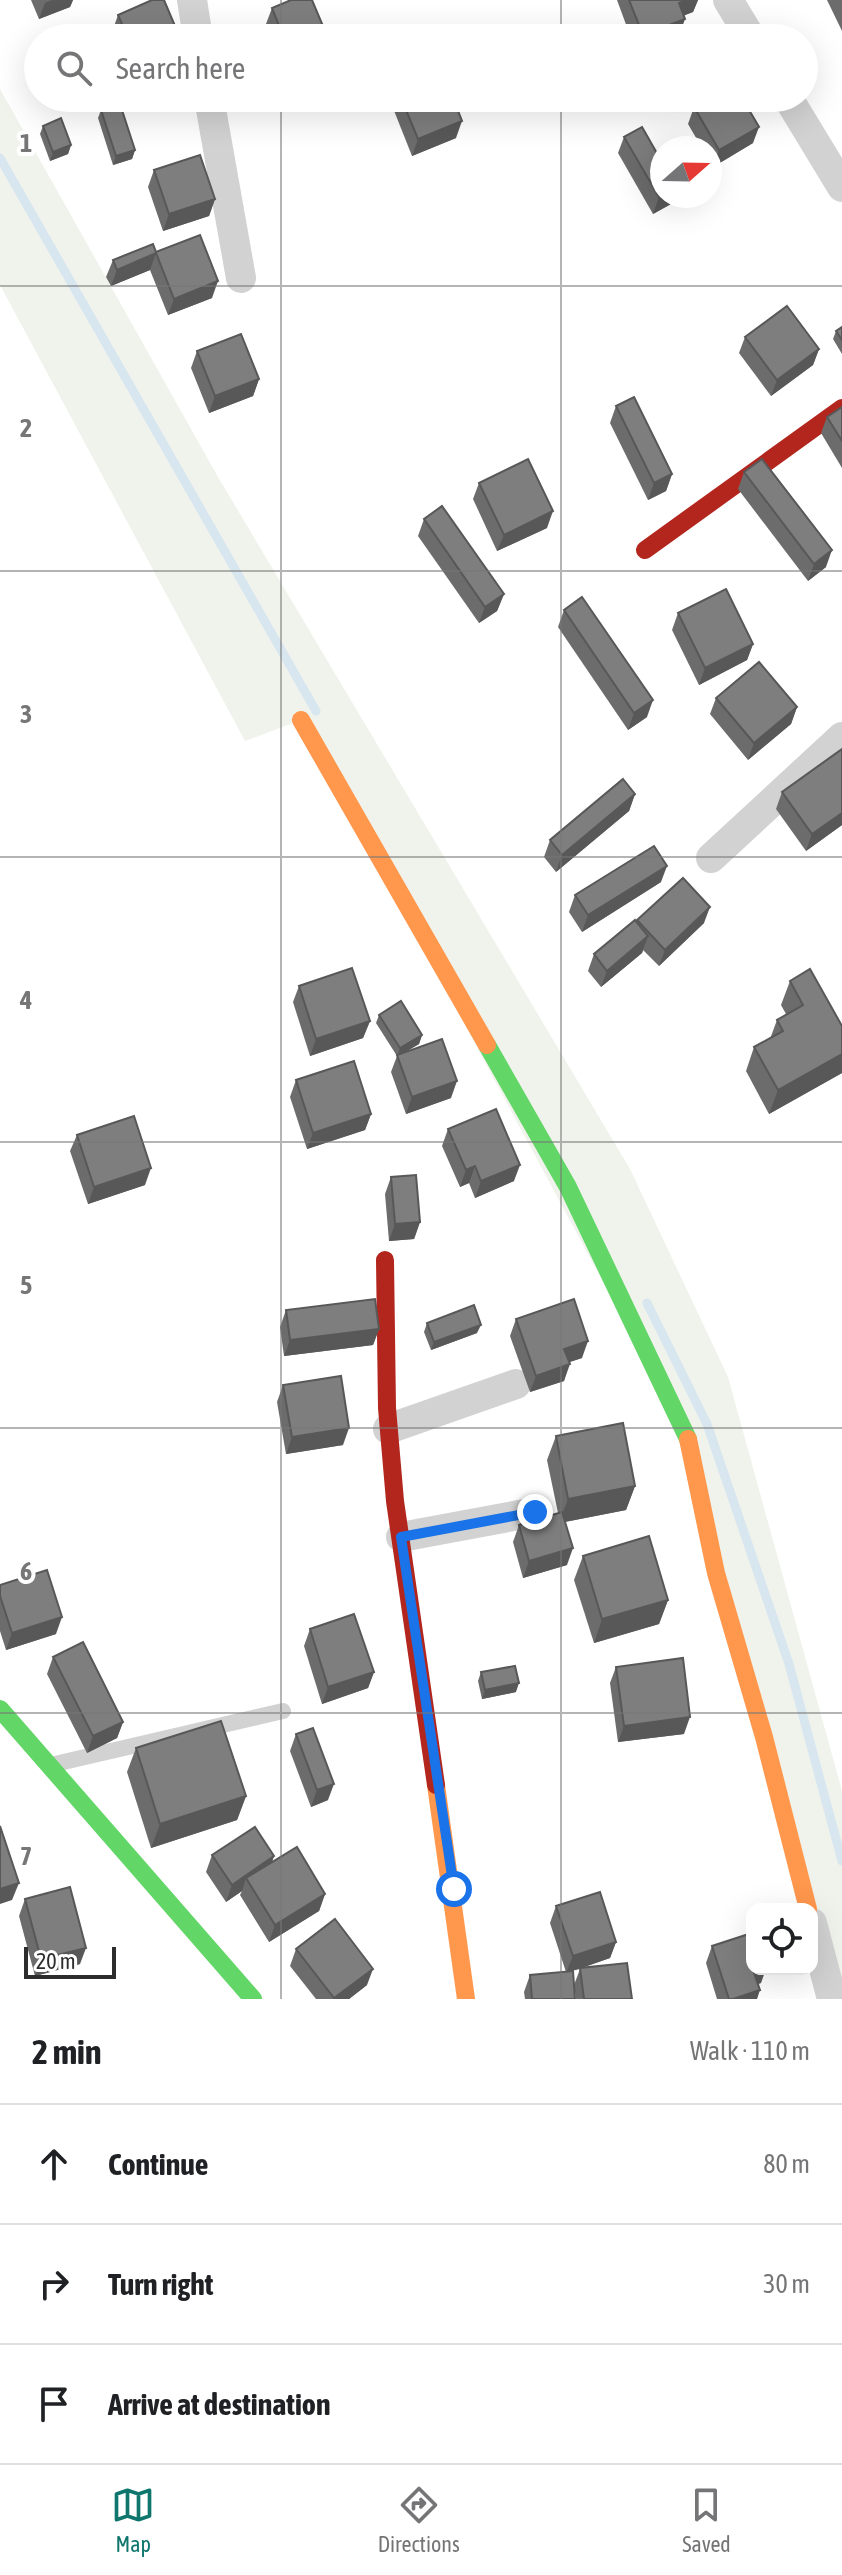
<!DOCTYPE html>
<meta charset="utf-8">
<style>
body{margin:0;font-family:"Asap Condensed",sans-serif;background:#f2f2f2;color:#202124}
.controls{position:absolute;right:24px;bottom:24px;display:grid;overflow:hidden;border-radius:16px;box-shadow:0 8px 32px #0002}
.controls button{width:72px;height:72px;display:grid;place-items:center;padding:0;border:0;border-bottom:2px solid #e0e0e0;background:#fff;color:#202124;font:40px sans-serif}
.compass{position:absolute;left:650px;top:136px;width:72px;height:72px;border-radius:50%;background:#fff;box-shadow:0 8px 32px #0002;rotate:70deg}
.scale{position:absolute;left:24px;bottom:20px;width:92px;box-sizing:border-box;padding-left:8px;border:4px solid #2d2d2d;border-top:0;font-size:22px;line-height:28px;white-space:nowrap;color:#2d2d2d;-webkit-text-stroke:6px #fff;paint-order:stroke}
.stop{position:absolute;width:24px;height:24px;margin:-18px;border:6px solid #1a73e8;border-radius:50%;background:#fff}
.stop.end{background:#1a73e8;border-color:#fff;box-shadow:0 2px 8px #0008}
.list{margin:0;padding:0;list-style:none}
h2{display:flex;justify-content:space-between;align-items:center;height:104px;margin:0;padding:0 32px;font-size:34px}
h2 small{font-size:26px;font-weight:400;color:#757577}
.list li{display:grid;grid-template-columns:52px 1fr auto;gap:24px;align-items:center;box-sizing:border-box;height:120px;padding:0 32px;border-top:2px solid #e0e0e0}
.list b{display:block;font-size:30px;white-space:nowrap}
.list em{font-size:26px;font-style:normal;color:#757577}
.icon{flex:none;width:44px;height:44px;fill:none;stroke:currentColor;stroke-width:2;stroke-linecap:round;stroke-linejoin:round}
.map{position:relative;flex:none;width:842px;height:1999px;overflow:hidden}
.search{position:absolute;background:#fff;box-shadow:0 8px 32px #0002;left:24px;right:24px;top:24px;height:88px;display:flex;align-items:center;gap:20px;box-sizing:border-box;padding:0 28px;border-radius:44px;color:#757577;font-size:30px}
.sheet{height:464px;background:#fff}
nav{display:flex;justify-content:space-around;align-items:center;box-sizing:border-box;height:112px;border-top:2px solid #e0e0e0;background:#fff;font-size:22px;color:#757577}
nav a{display:grid;justify-items:center;gap:4px}
nav .on{color:#0f766e}
.map>svg:first-child{display:block}
</style>
<div class="map">
<svg width="842" height="1999" viewBox="0 0 842 1999">
<rect width="100%" height="100%" fill="#fff"/>
<!-- green -->
<path fill="#f0f3eb" d="M0,89l218,388 412,692 98,208 114,414v208l-153,-557 -388,-722 -56,21 -245,-456z"/>
<g fill="none" stroke-linecap="round" stroke-linejoin="round">
<!-- stream -->
<g stroke="#d8e6f0" stroke-width="9">
<path d="M0,158l316,553"/>
<path d="M647,1303l60,121 82,240 53,197"/>
</g>
<!-- lane -->
<path stroke="#d2d2d2" stroke-width="16" d="M55,1764l228,-53"/>
<!-- street -->
<g stroke="#d2d2d2" stroke-width="30">
<path d="M192,0l6,38"/>
<path d="M728,0l23,38"/>
<path d="M209,98l32,180"/>
<path d="M788,98l54,89"/>
<path d="M711,858l131,-121"/>
<path d="M388,1429l128,-45"/>
<path d="M401,1537l134,-25"/>
<path d="M812,1923l20,76"/>
</g>
<!-- fast -->
<g stroke="#63d668" stroke-width="18">
<path d="M487,1045l81,142 120,252"/>
<path d="M0,1709l253,290"/>
</g>
<!-- slow -->
<g stroke="#ff974d" stroke-width="18">
<path d="M301,720l186,325"/>
<path d="M688,1439l28,134 48,164 44,172"/>
<path d="M436,1785l30,214"/>
</g>
<!-- jam -->
<g stroke="#b3261e" stroke-width="18">
<path d="M645,550l197,-142"/>
<path d="M385,1260l2,148 8,93 41,284"/>
</g>
</g>
<!-- wall -->
<g fill="#6c6c6c">
<path d="M31,0h42l-3,7 -31,12z"/>
<path d="M617,0h81l-5,12 -9,3 -5,21 -5,2h-43z"/>
<path d="M827,0h15v31z"/>
<path d="M272,8l56,30h-57l-5,-14z"/>
<path d="M118,15l58,23h-62l-2,-6z"/>
<path d="M392,98h61l3,40 -44,18 -21,-53z"/>
<path d="M694,107l59,36 -40,24 -3,-5v-14h-8l-14,-24z"/>
<path d="M101,110l34,40 -3,9 -19,6 -15,-47z"/>
<path d="M43,126l28,19 -3,9 -18,7 -10,-27z"/>
<path d="M624,137l38,59h12l-3,8 -18,10 -35,-61z"/>
<path d="M154,170l61,29 -6,17 -46,15 -15,-44z"/>
<path d="M156,252l56,46 -44,17 -18,-45 -39,16 -5,-9 7,-17z"/>
<path d="M842,327v27l-9,-15 3,-8z"/>
<path d="M745,337l74,12 -6,16 -42,31 -32,-43z"/>
<path d="M197,351l62,28 -6,17 -44,17 -18,-45z"/>
<path d="M616,406l56,68 -6,17 -18,9 -38,-77z"/>
<path d="M842,407v61l-21,-35 6,-16z"/>
<path d="M744,472l82,95 -18,14 -70,-92z"/>
<path d="M479,483l68,45 -50,23 -24,-52z"/>
<path d="M424,519l80,75 -7,17 -18,12 -61,-87z"/>
<path d="M564,610l83,107 -19,13 -70,-103z"/>
<path d="M678,613l75,31 -6,16 -48,25 -27,-55z"/>
<path d="M716,698l81,9 -6,17 -43,36 -38,-46z"/>
<path d="M842,749v76l-36,26 -30,-42 6,-17z"/>
<path d="M635,794l-6,17 -73,61 -12,-15 6,-17z"/>
<path d="M661,882l-79,50 -13,-20 6,-17z"/>
<path d="M637,920l67,3 -45,43 -16,-16 -1,3 -41,34 -13,-16 6,-17 43,-31z"/>
<path d="M790,981l52,45v47l-73,41 -23,-43 8,-24 16,-8 7,-19 9,-6 -5,-9z"/>
<path d="M299,986l71,35 -7,17 -53,18 -17,-54z"/>
<path d="M379,1015l43,20 -3,9 -14,8 46,46 -45,16 -15,-42 6,-16 -21,-33z"/>
<path d="M296,1080l75,34 -6,16 -58,19 -17,-52z"/>
<path d="M448,1129l66,52 -39,17 -6,-15 -9,4 -18,-41z"/>
<path d="M77,1135l68,50 -57,19 -18,-53z"/>
<path d="M391,1177l29,45 -6,17 -25,2 -4,-47z"/>
<path d="M286,1310l93,19 -6,16 -89,11 -4,-29z"/>
<path d="M516,1319l66,39 -13,4 -5,19 -34,11 -20,-56z"/>
<path d="M427,1323l50,10 -46,17 -7,-18z"/>
<path d="M283,1385l60,60 -57,9 -9,-52z"/>
<path d="M556,1436l79,50 -9,24 -61,12 2,43 -44,13 -10,-36 6,-17 39,-12 -11,-53z"/>
<path d="M583,1556l85,44 -9,24 -65,19 -20,-63z"/>
<path d="M0,1585l56,49 -50,16 -6,-19z"/>
<path d="M310,1629l64,43 -6,16 -46,16 -18,-58z"/>
<path d="M53,1657l70,65 -6,16 -30,15 -40,-79z"/>
<path d="M616,1667l68,67 -66,8 -8,-59z"/>
<path d="M481,1672l35,20 -34,7 -4,-18z"/>
<path d="M296,1734l32,66 -17,7 -21,-56z"/>
<path d="M136,1748l110,48 -9,24 -86,28 -24,-76z"/>
<path d="M212,1855l62,1 -2,6 53,32 -6,17 -50,31 -29,-47 2,-4 -16,11 -20,-30z"/>
<path d="M25,1899l55,65 -45,12 -16,-60z"/>
<path d="M556,1906l60,36 -6,16 -28,10 50,31h-56l-2,-14 6,-16 -9,2 4,28h-50l-1,-7 6,-17 36,-3 -16,-49z"/>
<path d="M712,1946l49,37 -3,1 -1,15h-40l-11,-36z"/>
<path d="M296,1949l71,36 -18,14h-33l-26,-33z"/>
</g>
<!-- shaded-wall -->
<g fill="#585858">
<path d="M52,0h21l-3,7 -31,12 6,-16z"/>
<path d="M687,0h11l-5,12 -20,8 6,-17z"/>
<path d="M685,19l-6,17 -5,2h-32l1,-3z"/>
<path d="M462,121l-6,17 -44,18 6,-17z"/>
<path d="M759,127l-6,16 -40,24 6,-17z"/>
<path d="M71,145l-3,9 -18,7 3,-9z"/>
<path d="M135,150l-3,9 -19,6 3,-9z"/>
<path d="M662,196h12l-3,8 -18,10 6,-17z"/>
<path d="M215,199l-6,17 -46,15 6,-17z"/>
<path d="M156,253l-6,17 -39,16 6,-16z"/>
<path d="M218,281l-6,17 -44,17 6,-16z"/>
<path d="M819,349l-6,16 -42,31 6,-16z"/>
<path d="M259,379l-6,17 -44,17 6,-17z"/>
<path d="M672,474l-6,17 -18,9 6,-17z"/>
<path d="M553,511l-6,17 -50,23 7,-16z"/>
<path d="M832,550l-6,17 -18,14 6,-17z"/>
<path d="M504,594l-7,17 -18,12 6,-16z"/>
<path d="M753,644l-6,16 -48,25 6,-17z"/>
<path d="M653,700l-6,17 -19,13 6,-17z"/>
<path d="M797,707l-6,17 -43,36 6,-17z"/>
<path d="M635,794l-6,17 -73,61 6,-17z"/>
<path d="M842,813v12l-36,26 6,-17z"/>
<path d="M667,866l-6,16 -79,50 6,-17z"/>
<path d="M710,907l-6,16 -45,43 6,-16z"/>
<path d="M648,936l-6,17 -41,34 6,-16z"/>
<path d="M370,1021l-7,17 -53,18 6,-17z"/>
<path d="M422,1035l-3,9 -22,13 3,-9z"/>
<path d="M842,1054v19l-73,41 9,-24z"/>
<path d="M457,1081l-6,17 -45,16 6,-17z"/>
<path d="M371,1114l-6,16 -58,19 6,-16z"/>
<path d="M520,1165l-6,16 -39,17 6,-17z"/>
<path d="M475,1166l-6,17 -9,4 6,-17z"/>
<path d="M151,1168l-6,17 -57,19 6,-17z"/>
<path d="M420,1222l-6,17 -25,2 6,-17z"/>
<path d="M481,1325l-4,8 -46,17 3,-8z"/>
<path d="M379,1329l-6,16 -89,11 6,-16z"/>
<path d="M588,1341l-6,17 -24,8 6,-17z"/>
<path d="M570,1364l-6,17 -34,11 6,-16z"/>
<path d="M349,1428l-6,17 -57,9 6,-17z"/>
<path d="M635,1486l-9,24 -67,13 9,-24z"/>
<path d="M573,1548l-6,17 -44,13 6,-17z"/>
<path d="M668,1600l-9,24 -65,19 8,-24z"/>
<path d="M62,1617l-6,17 -50,16 6,-17z"/>
<path d="M374,1672l-6,16 -46,16 6,-17z"/>
<path d="M519,1683l-3,9 -34,7 3,-9z"/>
<path d="M690,1717l-6,17 -66,8 6,-16z"/>
<path d="M123,1722l-6,16 -30,15 6,-17z"/>
<path d="M334,1784l-6,16 -17,7 6,-17z"/>
<path d="M246,1796l-9,24 -86,28 9,-24z"/>
<path d="M274,1856l-6,17 -22,5 -4,13 -16,11 6,-17z"/>
<path d="M19,1883l-7,17 -12,4v-15z"/>
<path d="M325,1894l-6,17 -50,31 6,-17z"/>
<path d="M616,1942l-6,16 -44,15 7,-17z"/>
<path d="M86,1948l-6,16 -45,12 6,-17z"/>
<path d="M373,1969l-6,16 -18,14h-15z"/>
<path d="M757,1969h9l-5,14 -14,4 6,-17z"/>
<path d="M760,1990l-3,9h-24z"/>
</g>
<!-- building -->
<g fill="#7e7e7e" stroke="#585858" stroke-width="2">
<path d="M152,0h12l14,33 -11,5h-39l-10,-23z"/>
<path d="M291,0h21l16,38h-44l-12,-30z"/>
<path d="M629,0h58l-8,3 6,16 -42,16z"/>
<path d="M401,98h52l9,23 -44,18z"/>
<path d="M710,98h32l17,29 -40,23 -25,-43z"/>
<path d="M120,104l15,46 -19,6 -15,-46z"/>
<path d="M61,118l10,27 -18,7 -10,-26z"/>
<path d="M642,127l20,35v34l-3,1 -35,-60z"/>
<path d="M200,155l15,44 -46,15 -15,-44z"/>
<path d="M200,235l18,46 -44,18 -18,-46 -39,17 -4,-10 40,-16 3,8z"/>
<path d="M787,306l32,43 -42,31 -32,-43z"/>
<path d="M842,327v13l-6,-9z"/>
<path d="M241,334l18,45 -44,17 -18,-45z"/>
<path d="M634,397l38,77 -18,9 -38,-77z"/>
<path d="M842,407v34l-15,-24z"/>
<path d="M528,459l25,52 -49,24 -25,-52z"/>
<path d="M762,459l70,91 -18,14 -70,-92z"/>
<path d="M442,506l62,88 -19,13 -61,-88z"/>
<path d="M726,589l27,55 -48,24 -27,-55z"/>
<path d="M582,597l71,103 -19,13 -70,-103z"/>
<path d="M759,662l38,45 -43,36 -38,-45z"/>
<path d="M842,749v64l-30,21 -30,-42z"/>
<path d="M623,779l12,15 -73,61 -12,-15z"/>
<path d="M654,846l13,20 -79,49 -13,-20z"/>
<path d="M683,878l27,29 -45,43 -28,-30z"/>
<path d="M635,920l13,16 -41,35 -13,-17z"/>
<path d="M352,968l18,53 -54,18 -17,-53z"/>
<path d="M810,969l32,57v28l-64,36 -24,-43 29,-16 -6,-11 26,-15 -13,-24z"/>
<path d="M401,1001l21,34 -22,13 -21,-33z"/>
<path d="M442,1039l15,42 -45,16 -15,-42z"/>
<path d="M354,1061l17,53 -58,19 -17,-53z"/>
<path d="M496,1109l24,56 -39,16 -6,-15 -9,4 -18,-41z"/>
<path d="M134,1116l17,52 -57,19 -17,-52z"/>
<path d="M416,1175l4,47 -25,2 -4,-47z"/>
<path d="M375,1299l4,30 -89,11 -4,-30z"/>
<path d="M574,1299l14,42 -24,8 6,15 -34,12 -20,-57z"/>
<path d="M474,1305l7,20 -47,17 -7,-19z"/>
<path d="M341,1376l8,52 -57,9 -9,-52z"/>
<path d="M623,1423l12,63 -67,13 -12,-63z"/>
<path d="M562,1512l11,36 -44,13 -10,-36z"/>
<path d="M649,1536l19,64 -66,19 -19,-63z"/>
<path d="M47,1570l15,47 -50,16 -12,-37v-11z"/>
<path d="M354,1614l20,58 -46,15 -18,-58z"/>
<path d="M83,1642l40,80 -30,14 -40,-79z"/>
<path d="M683,1658l7,59 -66,9 -8,-59z"/>
<path d="M515,1666l4,17 -34,7 -4,-18z"/>
<path d="M221,1721l25,75 -86,28 -24,-76z"/>
<path d="M313,1728l21,56 -17,6 -21,-56z"/>
<path d="M0,1826l19,57 -19,6z"/>
<path d="M255,1827l19,29 -42,29 -20,-30z"/>
<path d="M297,1847l28,47 -50,31 -29,-47z"/>
<path d="M70,1887l16,61 -45,11 -16,-60z"/>
<path d="M600,1892l16,50 -43,14 -17,-50z"/>
<path d="M335,1919l38,50 -39,29 -38,-49z"/>
<path d="M752,1933v36h5l-4,1 7,20 -27,9h-4l-17,-53z"/>
<path d="M627,1963l5,36h-48l-4,-31z"/>
<path d="M573,1971l2,28h-43l-2,-24z"/>
</g>
<g fill="none" stroke-linecap="round" stroke-linejoin="round">
<!-- route -->
<path stroke="#1a73e8" stroke-width="10" d="M454,1889l-53,-352 134,-25"/>
</g>
<!-- grid -->
<path fill="none" stroke="#767676" stroke-width="2" stroke-opacity="0.55" d="M281,0v38M561,0v38M281,98v1901M561,98v1901M0,286h842M0,571h842M0,857h842M0,1142h842M0,1428h842M0,1713h842"/>
<g font-size="26" text-anchor="middle" font-weight="bold" fill="#767676" stroke="#fff" stroke-width="8" stroke-linejoin="round" paint-order="stroke">
<text x="26" y="152">1</text>
<text x="26" y="437">2</text>
<text x="26" y="723">3</text>
<text x="26" y="1009">4</text>
<text x="26" y="1294">5</text>
<text x="26" y="1580">6</text>
<text x="26" y="1865">7</text>
</g>
</svg>
<div class="controls">
<button><svg class="icon" aria-label="locate" viewBox="0 0 24 24"><circle cx="12" cy="12" r="6"/><path d="M12 2v4M12 18v4M2 12h4M18 12h4"/></svg></button>
</div>
<svg class="compass" viewBox="-18 -18 36 36"><path d="M0-13l5 13h-10z" fill="#e53935"/><path d="M0 13l5-13h-10z" fill="#757577"/></svg>
<div class="scale">20 m</div>
<div class="stop" style="left:454px;top:1889px"></div>
<div class="stop end" style="left:535px;top:1512px"></div>
<div class="search"><svg class="icon" aria-label="search" viewBox="0 0 24 24"><circle cx="10" cy="10" r="6"/><path d="M15 15l6 6"/></svg>Search here</div>
</div>
<section class="sheet">
<h2>2 min<small>Walk · 110 m</small></h2>
<ul class="list">
<li><svg class="icon" aria-label="ahead" viewBox="0 0 24 24"><path d="M12 20V5M6 11l6-6 6 6"/></svg><div><b>Continue</b></div><em>80 m</em></li>
<li><svg class="icon" aria-label="right" viewBox="0 0 24 24"><path d="M7 20v-9h11M14 6l5 5-5 5"/></svg><div><b>Turn right</b></div><em>30 m</em></li>
<li><svg class="icon" aria-label="arrive" viewBox="0 0 24 24"><path d="M6 21V4h12l-3 4 3 4H6"/></svg><div><b>Arrive at destination</b></div></li>
</ul>
</section>
<nav>
<a class="on"><svg class="icon" aria-label="map" viewBox="0 0 24 24"><path d="M3 6l6-2 6 2 6-2v14l-6 2-6-2-6 2zM9 4v14M15 6v14"/></svg>Map</a>
<a><svg class="icon" aria-label="directions" viewBox="0 0 24 24"><path d="M12 3l9 9-9 9-9-9zM9 14v-3h6M13 9l2 2-2 2"/></svg>Directions</a>
<a><svg class="icon" aria-label="saved" viewBox="0 0 24 24"><path d="M7 4h10v16l-5-4-5 4z"/></svg>Saved</a>
</nav>
